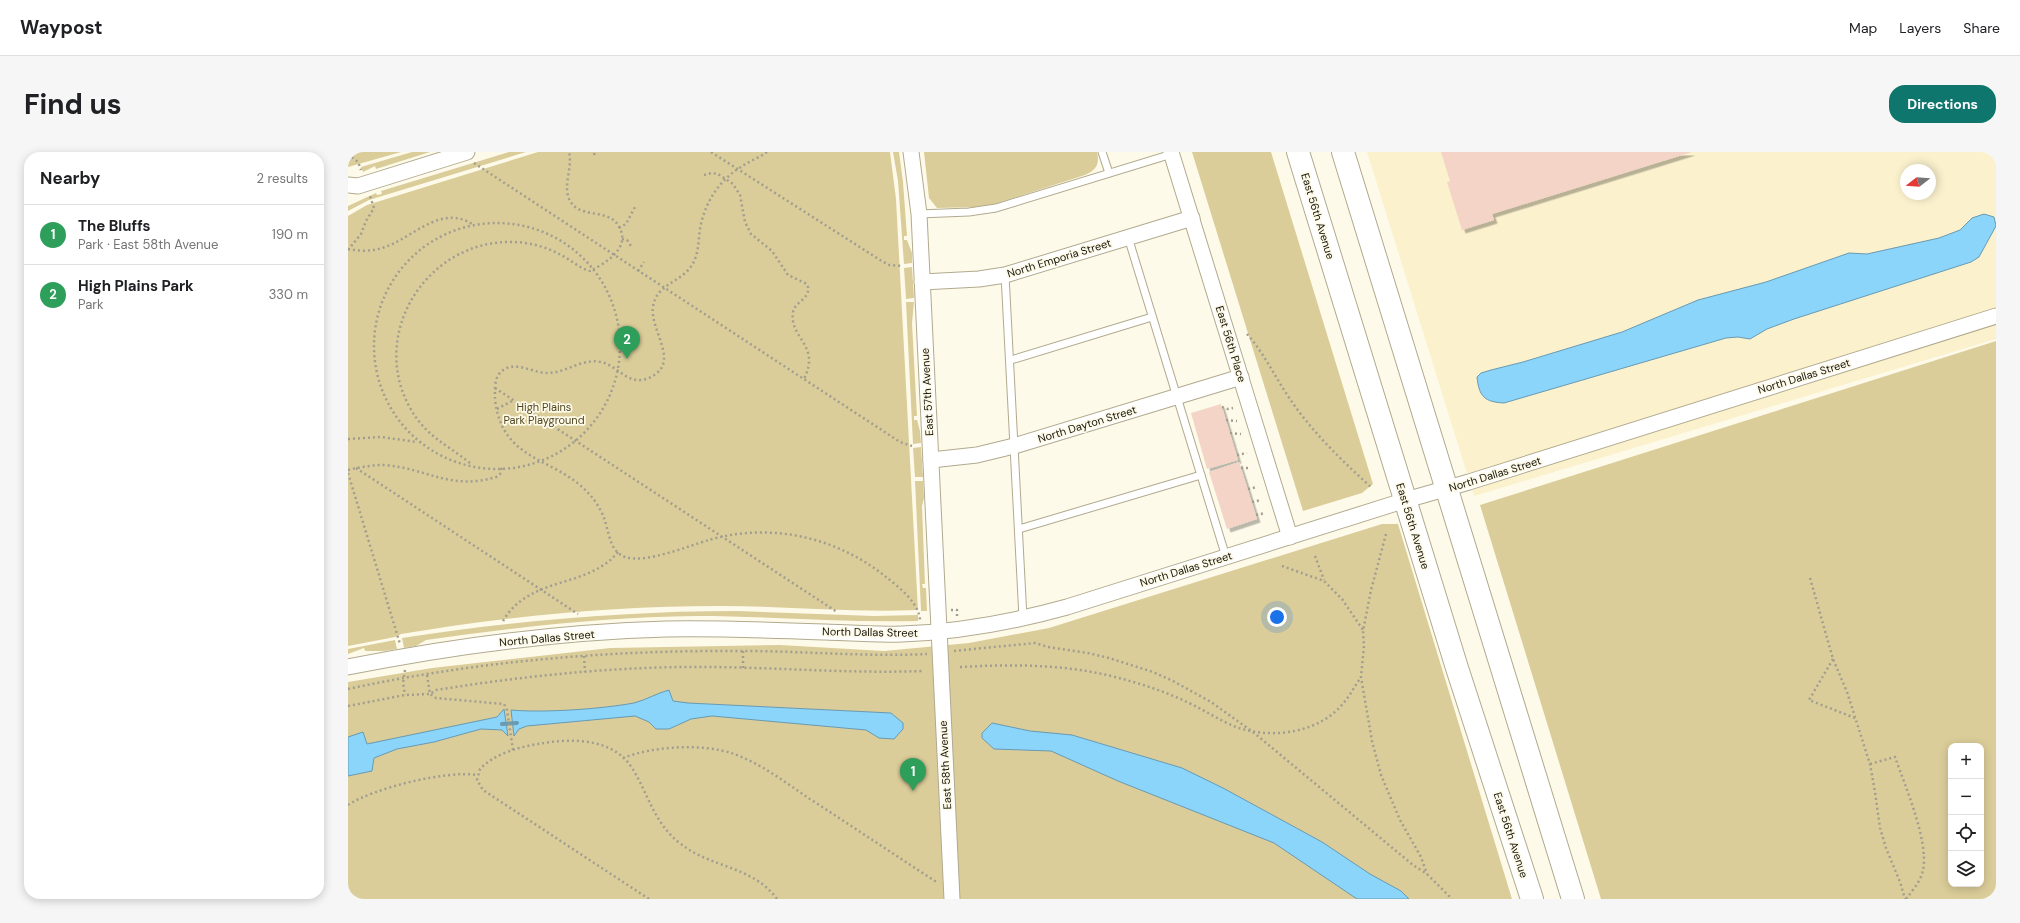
<!DOCTYPE html>
<meta charset="utf-8">
<style>
body{margin:0;font-family:"DM Sans",sans-serif;background:#f6f6f6;color:#202124}
.controls{position:absolute;right:12px;bottom:12px;display:grid;overflow:hidden;border-radius:8px;box-shadow:0 2px 10px #0003}
.controls button{width:36px;height:36px;display:grid;place-items:center;padding:0;border:0;border-bottom:1px solid #e0e0e0;background:#fff;color:#202124;font:20px sans-serif}
.compass{position:absolute;left:1552px;top:12px;width:36px;height:36px;border-radius:50%;background:#fff;box-shadow:0 2px 10px #0003;rotate:253deg}
.you{position:absolute;left:929px;top:465px;width:14px;height:14px;margin:-10px;border:3px solid #fff;border-radius:50%;background:#1a73e8;box-shadow:0 0 0 6px #1a73e833}
.badge{display:grid;place-items:center;width:26px;height:26px;border-radius:50%;background:#0f766e;color:#fff;font-size:13px;font-weight:700}
.pin{position:absolute;translate:-50% -33px;filter:drop-shadow(0 1px 2px #0008)}
.pin::after{content:'';position:absolute;top:21px;width:14px;height:12px;background:inherit;clip-path:polygon(0 0,100% 0,50% 100%)}
.list{margin:0;padding:0;list-style:none}
h2{display:flex;justify-content:space-between;align-items:center;height:52px;margin:0;padding:0 16px;font-size:17px}
h2 small{font-size:13px;font-weight:400;color:#757577}
.list li{display:grid;grid-template-columns:26px 1fr auto;gap:12px;align-items:center;box-sizing:border-box;height:60px;padding:0 16px;border-top:1px solid #e0e0e0}
.list b{display:block;font-size:15px;white-space:nowrap}
.list p{margin:0;font-size:13px;white-space:nowrap;color:#757577}
.list em{font-size:13px;font-style:normal;color:#757577}
.icon{flex:none;width:22px;height:22px;fill:none;stroke:currentColor;stroke-width:2;stroke-linecap:round;stroke-linejoin:round}
.map{position:relative;flex:none;width:1648px;height:747px;overflow:hidden;border-radius:16px}
header{display:flex;align-items:center;gap:24px;box-sizing:border-box;height:56px;padding:0 20px;background:#fff;border-bottom:1px solid #e0e0e0}
header strong{font-size:19px}
nav{display:flex;gap:22px;margin-inline-start:auto;font-size:14px}
.intro{display:flex;align-items:center;justify-content:space-between;box-sizing:border-box;height:96px;padding:0 24px}
h1{margin:0;font-size:28px}
.button{padding:10px 18px;border-radius:16px;background:#0f766e;color:#fff;font-size:14px;font-weight:700}
main{display:flex;gap:24px;padding:0 24px}
aside{flex:1;background:#fff;border-radius:16px;box-shadow:0 2px 10px #0003}
.map>svg:first-child{display:block}
</style>
<header>
<strong>Waypost</strong>
<nav><a>Map</a><a>Layers</a><a>Share</a></nav>
</header>
<div class="intro"><h1>Find us</h1><a class="button">Directions</a></div>
<main>
<aside>
<h2>Nearby<small>2 results</small></h2>
<ul class="list">
<li><span class="badge" style="background:#2e9e5b">1</span><div><b>The Bluffs</b><p>Park · East 58th Avenue</p></div><em>190 m</em></li>
<li><span class="badge" style="background:#2e9e5b">2</span><div><b>High Plains Park</b><p>Park</p></div><em>330 m</em></li>
</ul>
</aside>
<div class="map">
<svg width="1648" height="747" viewBox="0 0 1648 747">
<defs>
<filter id="shadow"><feDropShadow dx="3.5" dy="3.5" stdDeviation="0" flood-color="#0004"/></filter>
</defs>
<rect width="100%" height="100%" fill="#fefae9"/>
<!-- built -->
<path fill="#fbf1cd" fill-rule="evenodd" d="M1019,0h629v187l-522,157zM1558,18h24v24h-24z"/>
<!-- green -->
<g fill="#dbcd99" fill-rule="evenodd">
<path d="M0,0h53l-53,15z"/>
<path d="M64,0h18l-54,17 -1,-3 -12,6 -2,-5z"/>
<path d="M161,0h17l-157,48 -21,11v-5l28,-13 1,2 5,-1 -1,-3z"/>
<path d="M190,0h352l6,47 22,411c-66,3 -131,-4 -197,-4 -107,0 -214,10 -320,28l-6,3 -47,9v-430l19,-11z"/>
<path d="M545,0h6l4,30 4,54h-3v4h3l5,13v10l-8,1 -6,-83z"/>
<path d="M576,0h173c3,12 -1,18 -12,23l-90,29 -16,3 -42,1 -8,-10z"/>
<path d="M844,0h79l102,332 -11,9 -59,18z"/>
<path d="M564,115l2,31 -8,1 -2,-31z"/>
<path d="M558,150h8l-2,21 5,93h-3v4h3l3,11 1,12 -8,1z"/>
<path d="M1648,189v558h-395l-121,-394zM1603,594h30v138h-30z"/>
<path d="M573,295l2,30h-8l-2,-29z"/>
<path d="M567,329h8l1,17 -2,8 3,78h-3l1,4h3l1,23h-6z"/>
<path d="M1034,372h16l114,375h-1164v-217l84,-14 178,-20 170,-3 104,6 85,-8 80,-15z"/>
<path d="M390,459l136,5 44,-1v6c-73,2 -147,-5 -221,-5 -90,1 -181,11 -271,24l-10,6 -12,2 -2,-10c112,-17 223,-27 336,-27z"/>
<path d="M47,488l2,9 -13,2h-19l-1,-3 -16,6v-5z"/>
</g>
<!-- water -->
<g fill="#8bd4fa" stroke="#689ab2">
<path d="M1636,62l10,3 2,9 -17,31 -8,5 -177,57 -27,10 -17,10 -12,-2 -12,1 -222,65c-19,-1 -25,-6 -27,-26l4,-4 10,-3 32,-8 99,-30 76,-32 68,-18 83,-29 18,1 72,-16 21,-8 12,-12z"/>
<path d="M321,538l4,11 15,2 203,10 12,10v6l-9,10 -15,-1 -13,-8 -154,-14 -21,3 -22,10h-13l-7,-7 -14,-6 -108,10 -8,3 -5,7 -3,-26c33,3 90,-1 123,-7 12,-3 23,-10 35,-13z"/>
<path d="M156,557l4,27 -6,-6 -21,-1 -47,13 -37,7 -23,9 -2,13 -24,5v-39l15,-5 4,12 130,-27z"/>
<path d="M644,571l38,8 42,4 110,33 41,20 99,54 48,32 31,17 8,8h-52l-83,-56 -156,-62 -67,-30 -57,-2 -12,-11v-5z"/>
</g>
<g fill="none" stroke-linecap="round" stroke-linejoin="round">
<!-- stream -->
<path stroke="#689ab2" stroke-width="4" d="M154,572l15,-1"/>
</g>
<!-- building -->
<g fill="#f3d4c7" filter="url(#shadow)">
<path d="M1093,0h251l-200,62 2,6 -32,10 -15,-48 3,-1z"/>
<path d="M873,252l17,56 -31,9 -16,-56z"/>
<path d="M891,310l18,57 -30,10 -18,-57z"/>
</g>
<g fill="none" stroke-linecap="round" stroke-linejoin="round">
<!-- service casing -->
<g stroke="#b1aa8f" stroke-width="9">
<g id="service">
<path d="M754,0l7,21"/>
<path d="M571,62l50,-2 27,-4 176,-54"/>
<path d="M780,85l98,320"/>
<path d="M657,123l18,343"/>
<path d="M663,208l141,-43"/>
<path d="M671,377l182,-54"/>
</g>
</g>
<!-- minor casing -->
<g stroke="#b1aa8f" stroke-width="17">
<g id="minor">
<path d="M563,0l8,62 33,685"/>
<path d="M823,0l119,385"/>
<path d="M0,33l10,1 109,-34"/>
<path d="M574,130l57,-3 26,-4 187,-57"/>
<path d="M583,308l46,-5 37,-9 227,-69"/>
<path d="M0,515c105,-21 211,-35 318,-38 53,-1 106,1 160,3 25,1 50,3 76,2 56,-2 111,-12 165,-27l339,-107 63,-18 527,-166"/>
</g>
</g>
<!-- primary casing -->
<g stroke="#b1aa8f" stroke-width="24">
<g id="primary">
<path d="M950,0l159,516 75,231"/>
<path d="M995,0l230,747"/>
</g>
</g>
<!-- path -->
<g stroke="#a19e90" stroke-width="2.5" stroke-dasharray="2 3" stroke-linecap="butt">
<path d="M363,0l169,108 9,5 13,1"/>
<path d="M419,0c-8,6 -18,9 -26,15 -22,13 -37,37 -41,62 -2,14 -1,27 -10,39 -12,15 -34,17 -37,39 -3,20 20,47 7,63 -5,6 -15,11 -23,10 -13,-1 -22,-15 -36,-18 -20,-4 -34,11 -54,11 -15,0 -35,-15 -48,1 -5,7 -4,17 -4,25 7,65 62,57 96,97 5,6 10,14 13,22 5,13 5,33 21,39 20,7 63,-11 84,-17 61,-18 128,-3 177,37 13,10 33,26 34,43"/>
<path d="M0,2l10,8 3,8"/>
<path d="M246,3l1,-3"/>
<path d="M126,11l426,279 12,4"/>
<path d="M356,23l8,-2 6,1 15,10 7,11 5,27 6,12 21,17 16,24 19,9c6,14 -12,17 -14,28 -4,27 28,32 11,67"/>
<circle cx="149" cy="194" r="123"/>
<path d="M271,76l7,-4 9,-17"/>
<path d="M274,87l5,1 4,6"/>
<path d="M0,97c15,3 29,2 42,-4 26,-11 53,-40 82,-21"/>
<path d="M0,98l13,-16 5,-13 8,-13 -4,-12"/>
<path d="M290,119l6,-9"/>
<path d="M899,182c16,18 26,39 39,59 23,36 54,66 86,95"/>
<path d="M147,236l342,224"/>
<path d="M874,255l6,2 5,-1"/>
<path d="M149,257l17,-9"/>
<path d="M878,268l11,1"/>
<path d="M882,281l11,1"/>
<path d="M0,287l33,-2 36,5"/>
<path d="M889,303l10,-2"/>
<path d="M122,311c-25,-20 -45,-27 -61,-57 -40,-75 20,-166 103,-164 17,0 35,5 49,13 10,5 18,13 29,16 14,-7 38,-21 31,-40 -2,-5 -5,-10 -9,-12 -13,-8 -33,-3 -42,-18 -8,-15 3,-33 -1,-49"/>
<path d="M8,316l222,146"/>
<path d="M893,316h10"/>
<path d="M0,318c12,-3 24,-5 36,-5 43,3 66,26 112,12l4,-3 2,-7"/>
<path d="M0,321l52,171"/>
<path d="M900,337l9,-2"/>
<path d="M904,350l9,-2"/>
<path d="M908,363l9,-2"/>
<path d="M1038,382l-15,56 -8,41 1,15 -3,31 11,64 9,34 19,45 21,37 6,17"/>
<path d="M967,404l9,24"/>
<path d="M934,414l42,15 18,18 21,31"/>
<path d="M1462,426l23,81 14,33 23,72 5,28 5,36 6,20 14,34 5,17"/>
<path d="M603,458h6v6"/>
<path d="M155,469c27,-46 85,-32 115,-69"/>
<path d="M606,499l81,-8 13,4 40,6 21,5 44,14 20,9 38,21 42,30 160,133 14,9 25,25"/>
<path d="M236,504l1,16"/>
<path d="M1485,507l-24,41 46,18"/>
<path d="M612,515c54,-3 106,-3 159,11 23,6 47,14 68,24 17,8 32,18 49,25 33,12 79,7 104,-20 9,-9 14,-20 21,-30"/>
<path d="M395,516v-17"/>
<path d="M57,518l-2,13 2,12"/>
<path d="M79,523l3,19 6,4 68,6 3,6 6,40"/>
<path d="M0,537c129,-28 262,-39 394,-38 62,0 123,6 185,3"/>
<path d="M0,554l57,-11 25,-1 6,-4c81,-13 164,-22 247,-23 80,-1 160,7 240,4"/>
<path d="M275,606c30,-12 81,-15 111,-4 28,10 52,29 76,45 43,28 85,56 128,84"/>
<path d="M1522,612l25,-7c10,29 34,84 28,113 -2,11 -11,21 -17,29"/>
<path d="M0,653c26,-17 99,-35 129,-30"/>
<path d="M301,747l-166,-109 -6,-10 3,-11c15,-16 42,-23 64,-26 30,-5 70,-4 88,25 17,27 22,56 49,76 30,24 72,22 96,55"/>
</g>
<!-- service -->
<use href="#service" stroke="#fff" stroke-width="7"/>
<!-- minor -->
<use href="#minor" stroke="#fff" stroke-width="15"/>
<!-- primary -->
<use href="#primary" stroke="#fff" stroke-width="22"/>
</g>
<g text-anchor="middle" stroke-width="3.5" stroke-linejoin="round" paint-order="stroke">
<!-- street labels -->
<g font-size="11" fill="#16140a" stroke="#fefae9">
<text transform="translate(970 64) rotate(73)" y="4">East 56th Avenue</text>
<text transform="translate(711 106) rotate(-17)" y="4">North Emporia Street</text>
<text transform="translate(883 192) rotate(73)" y="4">East 56th Place</text>
<text transform="translate(1456 224) rotate(-17)" y="4">North Dallas Street</text>
<text transform="translate(579 240) rotate(-93)" y="4">East 57th Avenue</text>
<text transform="translate(739 272) rotate(-17)" y="4">North Dayton Street</text>
<text transform="translate(1147 322) rotate(-17)" y="4">North Dallas Street</text>
<text transform="translate(1065 374) rotate(73)" y="4">East 56th Avenue</text>
<text transform="translate(838 417) rotate(-17)" y="4">North Dallas Street</text>
<text transform="translate(522 480) rotate(1)" y="4">North Dallas Street</text>
<text transform="translate(199 486) rotate(-5)" y="4">North Dallas Street</text>
<text transform="translate(597 613) rotate(-93)" y="4">East 58th Avenue</text>
<text transform="translate(1163 683) rotate(72)" y="4">East 56th Avenue</text>
</g>
<!-- park labels -->
<g font-size="11" fill="#504620" stroke="#fefae9">
<text x="196" y="259">High Plains<tspan x="196" dy="13">Park Playground</tspan></text>
</g>
</g>
</svg>
<div class="controls">
<button>+</button>
<button>−</button>
<button><svg class="icon" aria-label="locate" viewBox="0 0 24 24"><circle cx="12" cy="12" r="6"/><path d="M12 2v4M12 18v4M2 12h4M18 12h4"/></svg></button>
<button><svg class="icon" aria-label="layers" viewBox="0 0 24 24"><path d="M12 4l9 5-9 5-9-5zM3 14l9 5 9-5"/></svg></button>
</div>
<svg class="compass" viewBox="-18 -18 36 36"><path d="M0-13l5 13h-10z" fill="#e53935"/><path d="M0 13l5-13h-10z" fill="#757577"/></svg>
<div class="you"></div>
<div class="pin badge" style="left:565px;top:639px;background:#2e9e5b">1</div>
<div class="pin badge" style="left:279px;top:207px;background:#2e9e5b">2</div>
</div>
</main>
